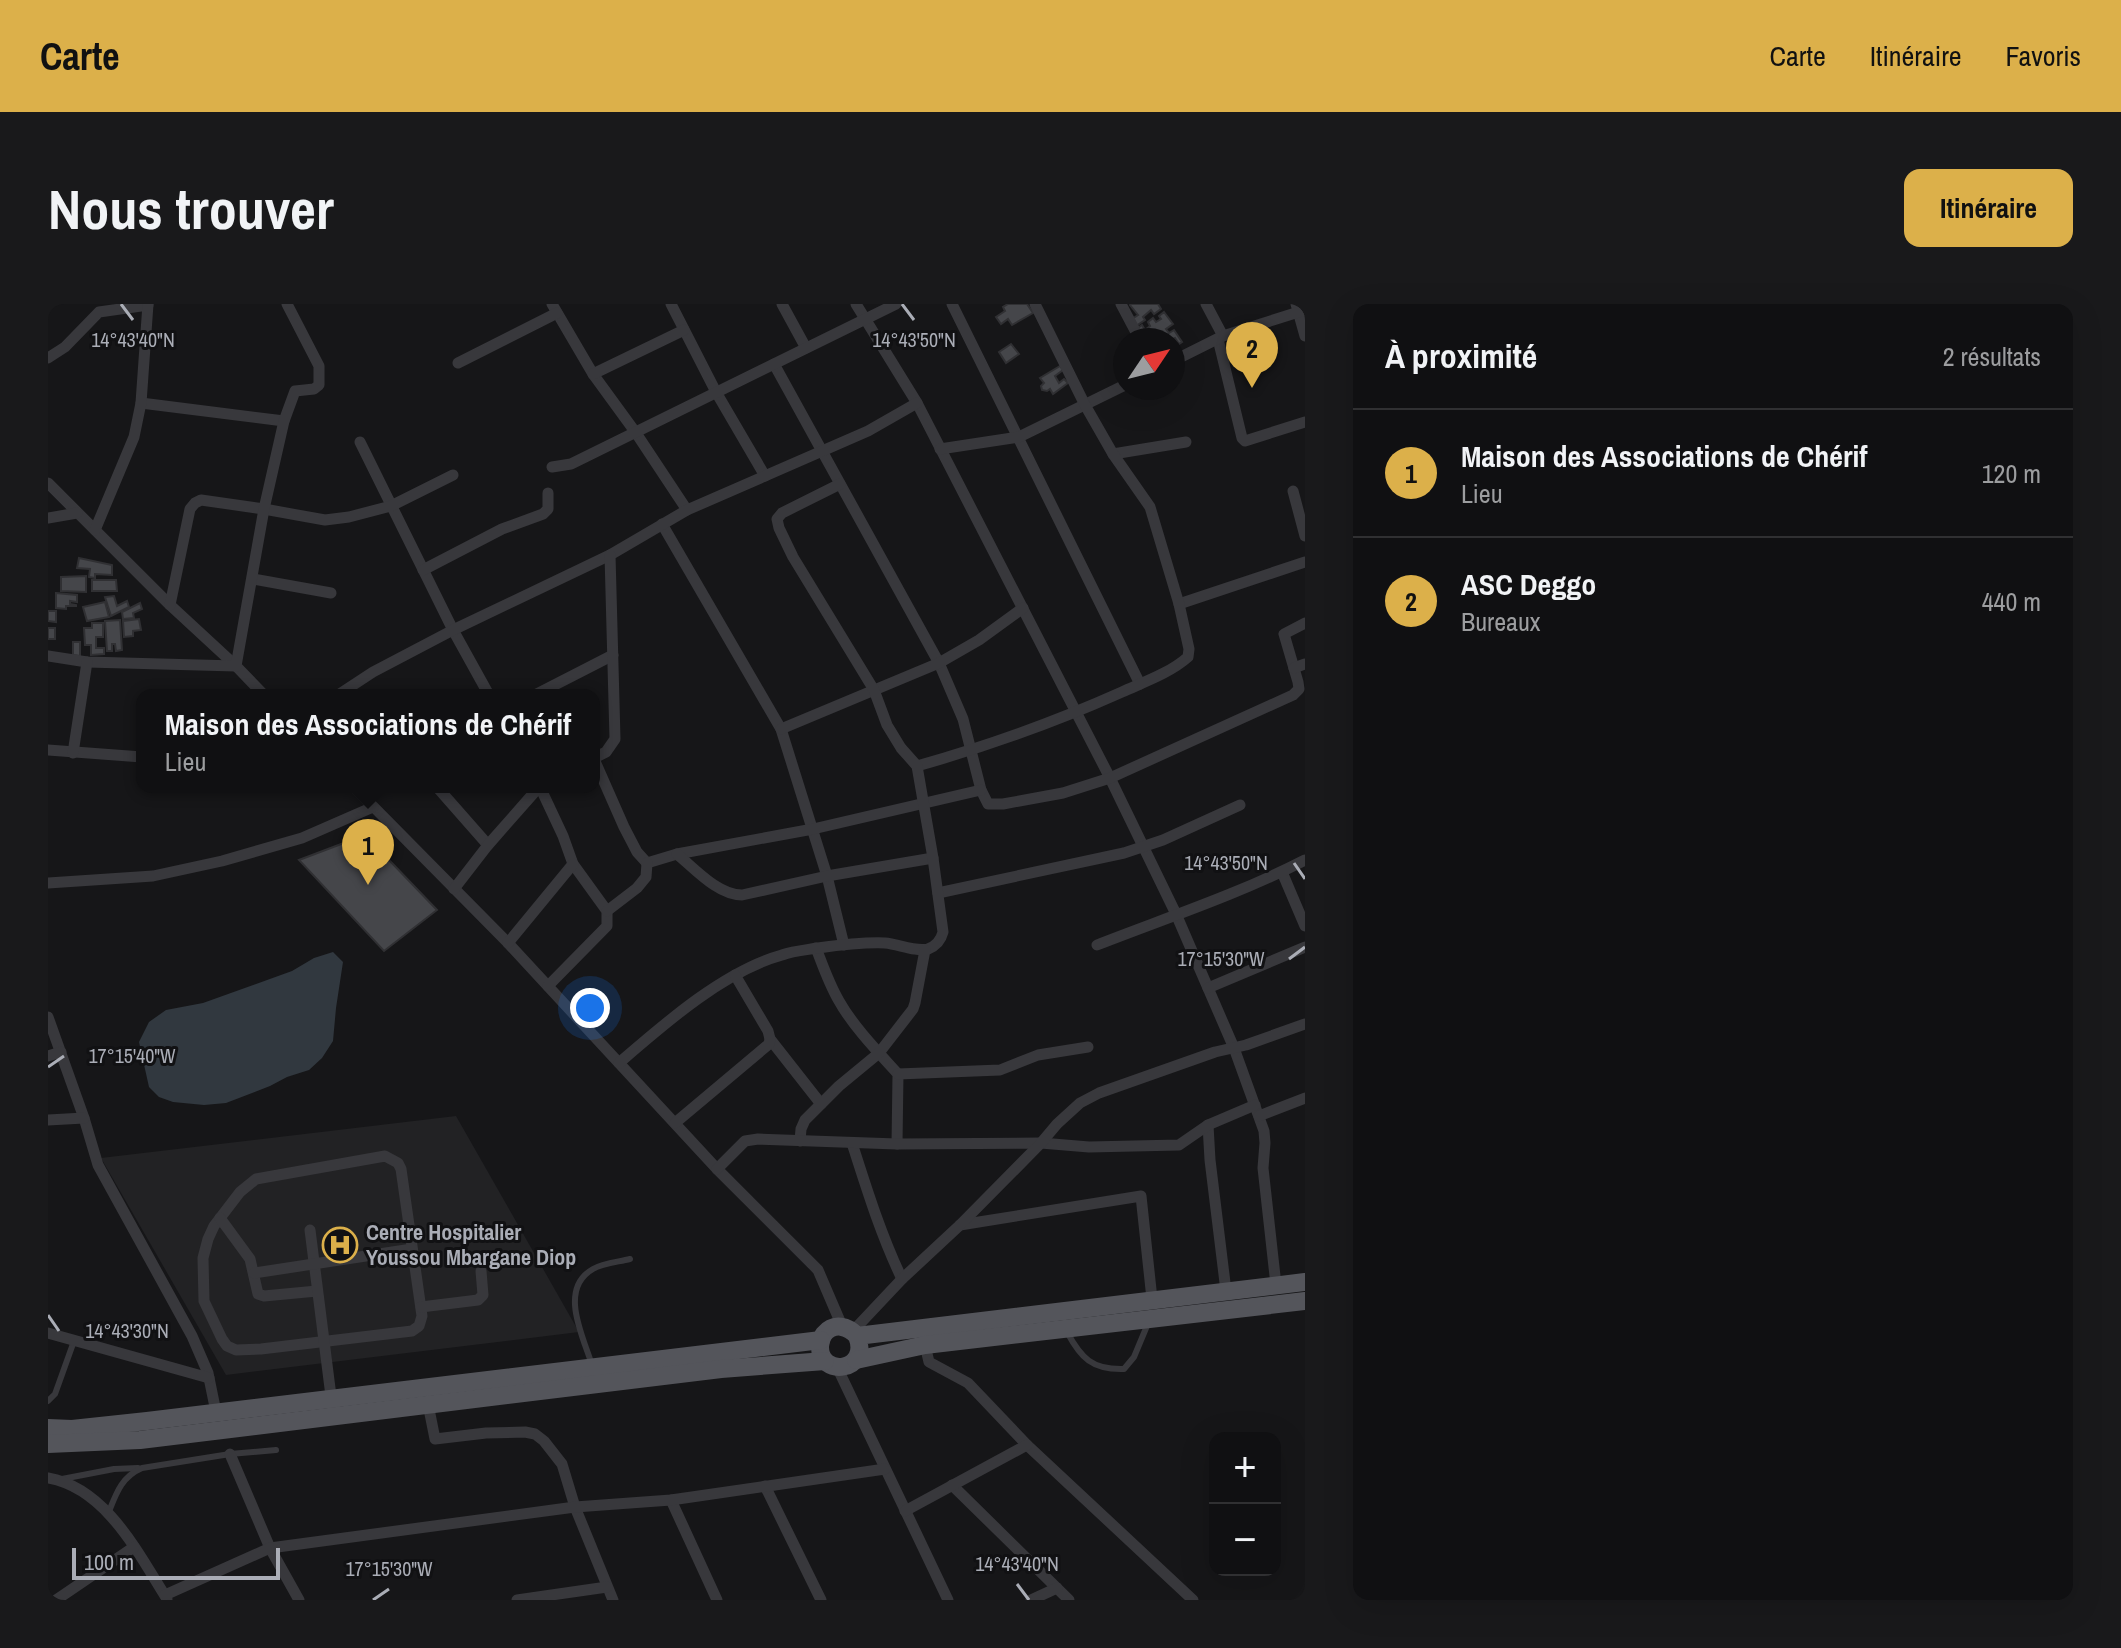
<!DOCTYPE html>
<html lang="fr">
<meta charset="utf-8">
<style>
body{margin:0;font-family:"Archivo Narrow",sans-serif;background:#19191b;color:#f1f3f6}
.controls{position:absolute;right:24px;bottom:24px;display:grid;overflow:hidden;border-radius:16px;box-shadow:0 8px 32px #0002}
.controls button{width:72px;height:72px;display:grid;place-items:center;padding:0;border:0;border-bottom:2px solid #303032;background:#101012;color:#f1f3f6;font:40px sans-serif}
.compass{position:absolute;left:1065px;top:24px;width:72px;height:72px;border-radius:50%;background:#101012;box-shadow:0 8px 32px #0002;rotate:55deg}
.scale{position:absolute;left:24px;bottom:20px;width:208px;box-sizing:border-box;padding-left:8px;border:4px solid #aaadb6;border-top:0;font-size:22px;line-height:28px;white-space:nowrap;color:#aaadb6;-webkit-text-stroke:6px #111113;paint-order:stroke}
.you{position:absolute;left:542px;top:704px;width:28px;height:28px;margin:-20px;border:6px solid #fff;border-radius:50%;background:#1a73e8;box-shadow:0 0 0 12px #1a73e833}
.badge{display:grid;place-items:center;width:52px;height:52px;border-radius:50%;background:#dcb04a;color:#111;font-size:26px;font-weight:700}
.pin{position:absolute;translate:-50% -66px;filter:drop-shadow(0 2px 4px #0008)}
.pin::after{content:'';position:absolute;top:42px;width:28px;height:24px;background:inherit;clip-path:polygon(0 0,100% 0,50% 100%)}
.popup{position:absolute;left:88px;top:385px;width:464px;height:104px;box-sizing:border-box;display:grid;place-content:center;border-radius:16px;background:#101012;filter:drop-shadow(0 2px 6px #0005);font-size:26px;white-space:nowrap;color:#9c9d9f}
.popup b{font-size:30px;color:#f1f3f6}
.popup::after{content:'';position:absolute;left:50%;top:100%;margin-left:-16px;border:16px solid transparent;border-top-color:#101012}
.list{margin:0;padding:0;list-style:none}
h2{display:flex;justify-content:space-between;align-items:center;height:104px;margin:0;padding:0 32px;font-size:34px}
h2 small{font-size:26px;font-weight:400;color:#9c9d9f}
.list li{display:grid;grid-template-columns:52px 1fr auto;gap:24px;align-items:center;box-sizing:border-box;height:128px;padding:0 32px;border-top:2px solid #303032}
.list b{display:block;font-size:30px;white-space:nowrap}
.list p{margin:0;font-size:26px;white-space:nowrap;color:#9c9d9f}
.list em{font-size:26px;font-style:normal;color:#9c9d9f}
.map{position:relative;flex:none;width:1257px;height:1296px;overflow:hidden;border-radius:16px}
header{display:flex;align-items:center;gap:48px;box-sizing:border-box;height:112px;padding:0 40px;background:#dcb04a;color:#111}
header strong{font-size:38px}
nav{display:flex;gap:44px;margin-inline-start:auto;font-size:28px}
.intro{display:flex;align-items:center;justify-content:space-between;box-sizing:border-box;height:192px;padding:0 48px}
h1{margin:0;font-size:56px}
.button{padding:20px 36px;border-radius:16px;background:#dcb04a;color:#111;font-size:28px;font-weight:700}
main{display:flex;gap:48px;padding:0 48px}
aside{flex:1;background:#101012;border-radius:16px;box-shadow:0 8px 32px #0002}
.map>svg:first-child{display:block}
</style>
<header>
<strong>Carte</strong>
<nav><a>Carte</a><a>Itinéraire</a><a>Favoris</a></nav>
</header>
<div class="intro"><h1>Nous trouver</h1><a class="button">Itinéraire</a></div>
<main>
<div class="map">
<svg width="1257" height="1296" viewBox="0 0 1257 1296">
<rect width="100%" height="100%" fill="#161618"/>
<!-- built -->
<path fill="#222224" d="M408,812l123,216 -353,43 -125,-217z"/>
<!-- water -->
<path fill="#31383f" d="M285,648l10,10 -7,46 -3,33 -11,17 -13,12 -22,7 -17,9 -44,17 -22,2 -31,-3 -14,-5 -10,-10 -10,-45 10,-20 17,-12 37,-7 89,-32 22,-13z"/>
<!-- building -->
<g fill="#45464a" stroke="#303033" stroke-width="2">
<path d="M960,0h19l6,9 -21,12 -4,-6 -7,5 -5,-7 9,-6 -2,-4z"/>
<path d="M1083,0h27l3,5 -7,5 -3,-4 -8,7 2,3 -9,6 -4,-7 6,-4 -8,-10z"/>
<path d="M1116,8l9,12 -7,5 3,4 5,-3 8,12 -3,2 -4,-6 -4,2h-7l-2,-3 -4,3h-16l-7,-10 7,-5 3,5 5,-4 -2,-4 5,-4 3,4 5,-3 -2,-3z"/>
<path d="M963,40l8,10 -13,9 -7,-11z"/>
<path d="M1012,62l3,4 -8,6 4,7 5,-4 4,4 -15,11 -3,-5 -3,2 -5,-1 -1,-4 3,-3 -4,-5z"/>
<path d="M31,254l33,7v10l-17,-1v4l-6,-1 1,-8 -13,-1z"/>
<path d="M38,272v16l-25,-1v-14z"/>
<path d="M44,276h24l1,11h-25z"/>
<path d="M8,289l21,2v7l-7,-1v3l6,1v1h-10v3l-10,-1z"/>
<path d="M66,292l3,10 10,-5 2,6 -18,9 -6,-19z"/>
<path d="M57,298l4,15 -22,4 -4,-14z"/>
<path d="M92,299l2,6 -9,4 1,5 -11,1 -1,-7z"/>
<path d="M0,307h8v11l-8,-1z"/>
<path d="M91,315l2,11 -8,1v5l-9,1 -1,-16z"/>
<path d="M72,316l2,30 -6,1 -1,-7h-3v7h-5l-2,-30z"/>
<path d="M44,319h11v14h-7v11h8v6l-13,1v-10h-6l-1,-17h8z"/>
<rect x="0" y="324" width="7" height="11"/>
<path d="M25,338h7v14l-7,-1z"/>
<path d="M317,531l72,75 -53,41 -85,-91z"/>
</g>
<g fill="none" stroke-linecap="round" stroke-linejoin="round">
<!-- lane -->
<g stroke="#38383c" stroke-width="6">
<path d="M1019,1028c14,26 25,38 57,37l10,-12 15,-36"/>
<path d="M544,1061c-9,-29 -34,-76 1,-96 10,-6 25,-7 37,-10"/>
<path d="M0,1097l7,-7 19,-53"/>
<path d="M14,1175l52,-10 24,-1"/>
<path d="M60,1210c8,-20 13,-37 34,-46l88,-14 46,-4"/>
</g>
<!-- street -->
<g stroke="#38383c" stroke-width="11">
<path d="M504,0l41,70 43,59 51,77"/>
<path d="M623,0l45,88 49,84"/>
<path d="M734,0l24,44"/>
<path d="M808,0l61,99 193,375 66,136 32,74 26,60 30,83 1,12 -2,25 13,117"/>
<path d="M904,0l188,380"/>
<path d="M1073,0l19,36"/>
<path d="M1158,0l17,32"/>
<path d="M1248,0l9,32"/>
<path d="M1170,35l24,99 3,3 60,-19"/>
<path d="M0,54l17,-11 34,-35 49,-7"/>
<path d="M1125,57l50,-25 82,-26"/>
<path d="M410,59l99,-50"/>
<path d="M726,60l165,299 24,56 18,71 7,14h15l60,-11 47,-15 183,-83 6,-6 -1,-7 -14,-48 21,-11"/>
<path d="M545,70l91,-44"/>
<path d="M93,99l143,18"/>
<path d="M312,138l93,188 36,65"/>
<path d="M892,145l79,-12 106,-52"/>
<path d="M1065,150l73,-12"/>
<path d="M504,163l19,-3 325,-160"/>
<path d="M0,179l122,122 66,61 28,29"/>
<path d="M1245,187l12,45"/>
<path d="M0,214l29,-5"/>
<path d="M614,220l119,205 46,147 17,69"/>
<path d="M47,226l39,-93 7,-34 7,-99"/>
<path d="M375,266l79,-41 41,-15 5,-5v-16"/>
<path d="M205,275l78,14"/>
<path d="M1131,300l126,-42"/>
<path d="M122,301l20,-96 5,-6 6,-3 63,9 61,11 24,-3 42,-11 62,-31"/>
<path d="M0,352l39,6 149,4 28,-157 20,-88 11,-30 19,-2 5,-4v-19l-32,-62"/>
<path d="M1246,364l11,-4"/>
<path d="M290,391l35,-23 80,-42 157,-75 77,-45 181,-79 49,-28"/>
<path d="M487,391l78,-40"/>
<path d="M733,425l158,-66 40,-23 44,-32"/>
<path d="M0,446l94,7"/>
<path d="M25,449l14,-91"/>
<path d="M546,454l12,-6 9,-13 -5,-184"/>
<path d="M546,455l30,68 13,25 10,11 30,-9 136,-25 168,-39"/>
<path d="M869,462c71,-20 138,-44 205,-74 22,-10 48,-19 66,-35l1,-8 -10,-45 -29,-97 -37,-53 -28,-49 -50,-101"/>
<path d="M306,483l154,156 209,226 101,101 24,56"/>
<path d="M389,483l51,58"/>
<path d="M492,483l23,49 10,28 34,47v15l-59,60"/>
<path d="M629,550c18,15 41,41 65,41l85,-19 106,-18"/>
<path d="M1234,568l23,54"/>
<path d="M0,579l105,-7 69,-15 80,-23 71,-31"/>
<path d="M406,585l34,-44 51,-58"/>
<path d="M890,589l186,-40 39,-13 77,-35"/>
<path d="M559,607l30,-23 9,-11 1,-14"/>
<path d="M460,639l65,-79"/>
<path d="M1049,641c69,-27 142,-51 208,-85"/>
<path d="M768,644c7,18 13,36 23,53 14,25 39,51 59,73l-1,70"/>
<path d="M1160,684l97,-41"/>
<path d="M0,713l36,101 14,47 94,171 16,37 8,39"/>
<path d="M722,735l51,65"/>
<path d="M0,752l13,-4"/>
<path d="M571,759c45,-39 105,-92 163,-108 11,-4 24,-5 36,-7 22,-3 45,-6 67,-5 13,1 30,9 43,6 8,-3 13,-9 15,-17l-10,-74 -16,-92 -16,-18 -14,-23 -13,-35 -81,-133 -14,-29 -2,-9 5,-6 58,-29"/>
<path d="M850,770l102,-4 38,-15 50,-8"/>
<path d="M1211,812l46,-18"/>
<path d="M0,816l36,-2"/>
<path d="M627,819l94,-79 1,-5 -2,-8 -33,-56"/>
<path d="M1160,821l2,35 16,131"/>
<path d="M752,837l1,-12 4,-9 34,-34 40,-33 34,-44 2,-6 10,-53"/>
<path d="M804,839c15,47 29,92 50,136"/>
<path d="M337,852l13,7 3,6 21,147 -3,10 -7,5 -151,18 -25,1 -9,-4 -5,-7 -18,-38 -1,-43 5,-19 6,-13 26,-34 16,-13z"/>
<path d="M669,865l28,-28 13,-2 139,5 144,-1 48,4 90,-2 29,-20 47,-20"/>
<path d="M172,914l30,41 8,35 6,2 53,-5"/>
<path d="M912,921l181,-29 11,103"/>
<path d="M262,926l22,174"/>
<path d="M206,969l158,-24"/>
<path d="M373,1003l57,-7 5,-5 -2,-24"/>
<path d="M805,1027l49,-52 58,-54 81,-82 16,-19 23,-21 19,-10 116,-41 31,-7 59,-21"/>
<path d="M0,1029l161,45"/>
<path d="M877,1041l4,17 39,21 59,62 166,155"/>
<path d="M789,1063l111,233"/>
<path d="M380,1100l7,35 51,-6 39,-1 10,2 9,7 18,23 13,43 38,93"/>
<path d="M182,1150l40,94 29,52"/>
<path d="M0,1174c58,10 90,75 119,121"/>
<path d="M904,1181l117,115"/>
<path d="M717,1182l56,114"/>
<path d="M623,1196l46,100"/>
<path d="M857,1207l122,-66"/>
<path d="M117,1291l105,-47 305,-41 96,-7 214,-31"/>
<path d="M8,1296l78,-53"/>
<path d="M469,1296l90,-13"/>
<path d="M983,1296l26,-12"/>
</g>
<!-- primary -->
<g stroke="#54555b" stroke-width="18">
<path d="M809,1032c14,36 -38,42 -37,10 1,-6 1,-8 4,-12 10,-12 24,-8 33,2l448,-54"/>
<path d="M808,1056l69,-15 380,-44"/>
<path d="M0,1124l24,1 75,-8 674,-81"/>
<path d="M0,1140l92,-4 581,-71 104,-8"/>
</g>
</g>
<!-- ticks -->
<path fill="none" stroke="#aaadb6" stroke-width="3" d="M73,0l12,16M854,0l12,16M1246,559l11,16M1241,655l16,-12M0,763l16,-11M0,1011l11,16M969,1280l12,16M325,1296l16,-11"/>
<!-- icons -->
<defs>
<g id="hospital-ring" transform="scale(1.8)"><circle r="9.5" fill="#111113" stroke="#dcb04a" stroke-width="1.5"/><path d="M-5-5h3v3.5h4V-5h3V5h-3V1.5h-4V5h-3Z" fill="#dcb04a"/></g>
</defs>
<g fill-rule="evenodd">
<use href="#hospital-ring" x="292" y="941"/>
</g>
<g text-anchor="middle" stroke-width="6" stroke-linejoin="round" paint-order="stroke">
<!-- poi labels -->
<g font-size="22" font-weight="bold" fill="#aaadb6" stroke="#111113" text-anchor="start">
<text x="318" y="936">Centre Hospitalier<tspan x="318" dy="25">Youssou Mbargane Diop</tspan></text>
</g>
</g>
<g font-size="20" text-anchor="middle" fill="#aaadb6" stroke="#111113" stroke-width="6" stroke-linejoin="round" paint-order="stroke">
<text x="85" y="43">14°43'40"N</text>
<text x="866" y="43">14°43'50"N</text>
<text x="1178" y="566">14°43'50"N</text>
<text x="1173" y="662">17°15'30"W</text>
<text x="84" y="759">17°15'40"W</text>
<text x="79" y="1034">14°43'30"N</text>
<text x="969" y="1267">14°43'40"N</text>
<text x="341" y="1272">17°15'30"W</text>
</g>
</svg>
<div class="controls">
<button>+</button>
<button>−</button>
</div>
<svg class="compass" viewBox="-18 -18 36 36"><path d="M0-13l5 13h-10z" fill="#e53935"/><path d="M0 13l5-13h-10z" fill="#9c9d9f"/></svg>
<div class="scale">100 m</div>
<div class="you"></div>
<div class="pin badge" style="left:320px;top:581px">1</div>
<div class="popup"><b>Maison des Associations de Chérif</b>Lieu</div>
<div class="pin badge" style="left:1204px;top:84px">2</div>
</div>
<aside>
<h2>À proximité<small>2 résultats</small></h2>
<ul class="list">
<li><span class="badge">1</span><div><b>Maison des Associations de Chérif</b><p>Lieu</p></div><em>120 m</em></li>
<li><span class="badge">2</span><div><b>ASC Deggo</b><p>Bureaux</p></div><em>440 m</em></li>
</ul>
</aside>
</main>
